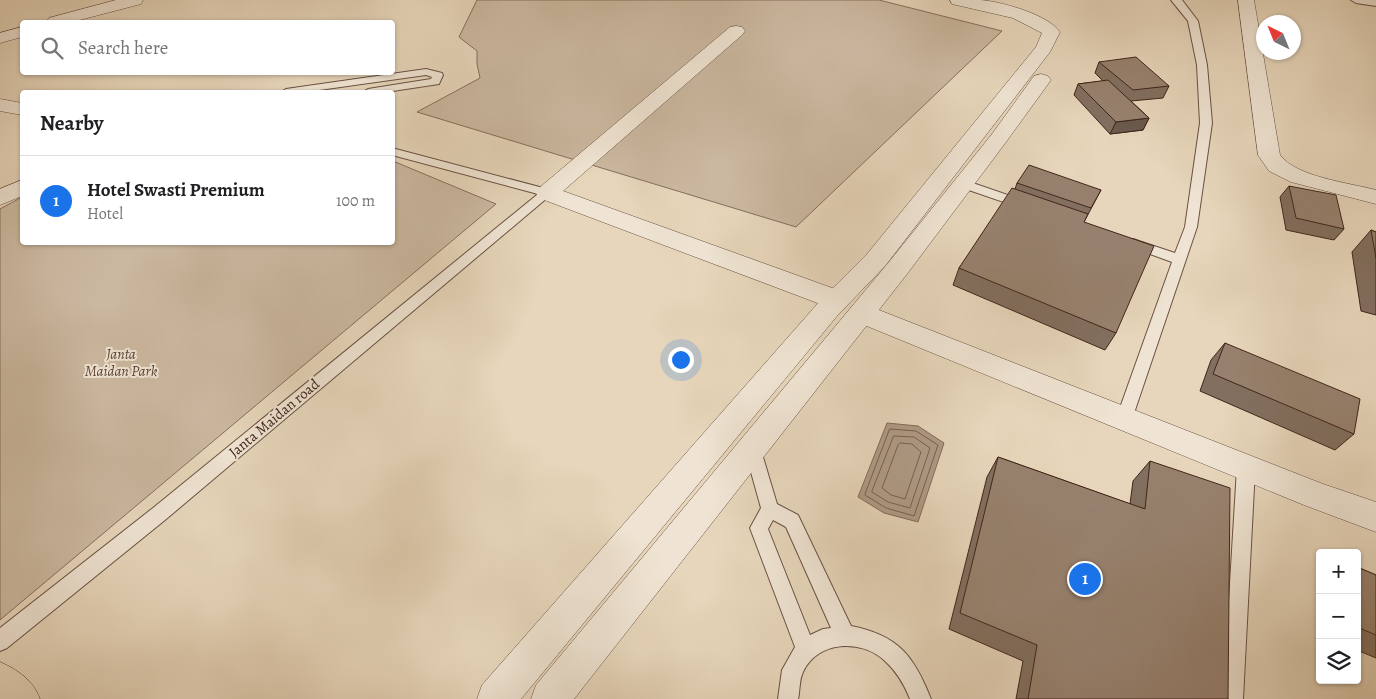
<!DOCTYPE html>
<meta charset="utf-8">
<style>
body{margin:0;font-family:Alegreya,serif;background:#f2f2f2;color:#202124}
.controls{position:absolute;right:15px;bottom:15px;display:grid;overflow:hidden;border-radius:5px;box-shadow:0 1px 4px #0004}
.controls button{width:45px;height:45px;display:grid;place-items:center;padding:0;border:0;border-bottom:1px solid #e0e0e0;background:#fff;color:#202124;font:25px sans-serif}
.compass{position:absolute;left:1256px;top:15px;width:45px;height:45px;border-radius:50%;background:#fff;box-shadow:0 1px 4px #0004;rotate:317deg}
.you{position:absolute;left:680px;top:359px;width:18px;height:18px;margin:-12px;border:4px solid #fff;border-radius:50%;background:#1a73e8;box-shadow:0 0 0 8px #1a73e833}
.badge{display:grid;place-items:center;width:32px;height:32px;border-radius:50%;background:#1a73e8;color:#fff;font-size:16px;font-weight:700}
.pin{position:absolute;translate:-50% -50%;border:2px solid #fff;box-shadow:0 1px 5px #0006}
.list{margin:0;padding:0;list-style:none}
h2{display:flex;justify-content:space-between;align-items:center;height:65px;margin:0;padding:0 20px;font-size:21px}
h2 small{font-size:16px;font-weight:400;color:#757577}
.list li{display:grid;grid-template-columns:32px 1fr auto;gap:15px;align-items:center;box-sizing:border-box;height:90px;padding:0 20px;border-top:1px solid #e0e0e0}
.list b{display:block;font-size:19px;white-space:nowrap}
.list p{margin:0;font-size:16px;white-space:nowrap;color:#757577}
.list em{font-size:16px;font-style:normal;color:#757577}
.icon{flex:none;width:28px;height:28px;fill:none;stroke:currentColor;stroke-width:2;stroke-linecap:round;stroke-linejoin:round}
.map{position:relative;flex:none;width:1376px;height:699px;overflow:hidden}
.search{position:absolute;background:#fff;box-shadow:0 1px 4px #0004;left:20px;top:20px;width:375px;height:55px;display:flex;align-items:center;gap:12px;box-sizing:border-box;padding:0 18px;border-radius:5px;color:#757577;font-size:19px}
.panel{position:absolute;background:#fff;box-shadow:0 1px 4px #0004;left:20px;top:90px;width:375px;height:155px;border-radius:5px}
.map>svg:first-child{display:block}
</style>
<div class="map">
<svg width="1376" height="699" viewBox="0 0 1376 699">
<rect width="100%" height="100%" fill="#e7d6bb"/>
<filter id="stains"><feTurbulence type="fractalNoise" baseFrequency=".004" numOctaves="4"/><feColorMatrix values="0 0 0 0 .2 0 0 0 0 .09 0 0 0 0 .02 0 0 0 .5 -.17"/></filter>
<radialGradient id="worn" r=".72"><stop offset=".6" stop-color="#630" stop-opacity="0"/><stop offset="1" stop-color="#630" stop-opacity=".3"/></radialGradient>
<!-- green -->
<g fill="#cbb8a0" stroke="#866e5e">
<path d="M477,0h402l123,31 -206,196 -379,-115 63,-34 -3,-14v-13l-18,-14z"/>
<path d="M393,161l103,43 -496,416v-411l22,-12v45h370z"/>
</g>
<!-- water -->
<path fill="#ae9a85" stroke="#826b5b" d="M887,423l31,3 26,17 -26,79 -34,-9 -26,-16z"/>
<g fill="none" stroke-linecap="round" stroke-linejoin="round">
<!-- shore -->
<g stroke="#776050" stroke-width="1">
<path d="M890,429l26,2 22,14 -24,71 -28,-8 -21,-13z"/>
<path d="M894,436l20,1 16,11 -20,60 -22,-6 -16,-10z"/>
<path d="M901,443l11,1 9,8 -16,47 -14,-4 -9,-7 16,-43z"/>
</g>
<!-- service casing -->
<g stroke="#6a5143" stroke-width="2">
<g id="service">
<path d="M1171,0h11l16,21 9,44 5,58 -15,104 -65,192 -2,5 -6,2 -6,-2 -2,-5 56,-157 -44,-16 -2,-3 2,-3 5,-1 42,14 10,-26 15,-104 -3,-58 -9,-44z"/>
<path d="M1351,0h25v6l-20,-3z"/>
<path d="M426,69l16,4 1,2 -4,9 -53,8h-23l5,-3 63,-10 1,-2 -6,-2 -121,17h-24l5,-3z"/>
<path d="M392,148l159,42 2,3 -388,327 -158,128 -7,3v-23l153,-120 385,-314 -146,-39z"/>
<path d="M964,180l64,22 2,3 -6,4 -64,-22 -2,-3 2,-3z"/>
<path d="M752,440l6,2 2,5 17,57 21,11 53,111c47,9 63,30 80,73h-21c-6,-15 -13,-27 -25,-38 -24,-23 -68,-20 -82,11 -4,8 -3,19 -5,27h-20l4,-29 13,-23 -45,-119 11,-20 -17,-61 2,-5zM773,520l13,7 45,101 -8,1 -13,6 -42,-106z"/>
<path d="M1246,461l6,2 3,5 -12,231h-20l14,-231 3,-5z"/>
</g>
</g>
<!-- minor casing -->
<g stroke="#6a5143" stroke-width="1">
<g id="minor">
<path d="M116,0h27l-2,4 -69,18h-26l3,-4z"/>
<path d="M1238,0h16l26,155c16,22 70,28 96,35v14l-85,-22 -22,-11 -11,-16z"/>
<path d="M736,26l6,1 3,4 -3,4 -179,156 283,102 4,7 -4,7 -9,2 -9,-2 -289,-109 -3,-5 3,-5 191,-161z"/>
<path d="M22,27v10l-22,6v-10z"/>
<path d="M0,99l22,4v12l-22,-4z"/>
<path d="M22,180v16l-22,9v-16z"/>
<path d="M861,303l462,181 53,18v30l-72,-27 -452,-185 -4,-7 4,-7z"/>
</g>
</g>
<!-- tertiary casing -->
<g stroke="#6a5143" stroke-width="1">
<g id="tertiary">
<path d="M950,0c10,0 21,0 31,0 21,2 66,14 79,32l-10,20 -165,214 -48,50 -316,383h-44l5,-14 337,-383 48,-48 169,-207 6,-14 -29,-15 -61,-14z"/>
<path d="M1041,74l7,2 3,4 -45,62 -99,132 -333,425h-43l5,-14 353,-423 103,-128 42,-58z"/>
</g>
</g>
<!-- primary casing -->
<g stroke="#40251b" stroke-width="1">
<path id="primary" d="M0,662c18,8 33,18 40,37h-40z"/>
</g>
<!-- service -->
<use href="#service" fill="#efe4d3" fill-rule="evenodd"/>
<!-- minor -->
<use href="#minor" fill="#efe4d3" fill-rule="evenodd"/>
<!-- tertiary -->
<use href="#tertiary" fill="#efe4d3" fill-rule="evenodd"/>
<!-- primary -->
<use href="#primary" fill="#e7d6bb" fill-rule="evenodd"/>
</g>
<!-- wall -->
<g fill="#826f5f" stroke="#40251b">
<path d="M1099,62l70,24 -6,12 -32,3 18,17 -6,12 -33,4 -36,-39 4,-11 25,-3 -8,-8z"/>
<path d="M1017,183l84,7 -17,32 32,111 -11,17 -152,-65 6,-17 56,-79z"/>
<path d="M1289,186l55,43 -10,11 -48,-10 -6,-33z"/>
<path d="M1371,230l5,2v83l-15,-4 -9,-59z"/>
<path d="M1225,343l129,91 -19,16 -135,-59 11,-31z"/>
<path d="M998,457l132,47 3,-23 17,-20 78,238h-212l7,-38 -74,-32 38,-152z"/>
<path d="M1357,567l19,8v83l-19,-8z"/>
</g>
<!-- shaded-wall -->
<path fill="#6a5a4d" stroke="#40251b" d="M1149,118l-6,12 -33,4 6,-12z"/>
<!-- building -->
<g fill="#97816e" stroke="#40251b">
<path d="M1136,57l33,29 -36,4 -34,-28z"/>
<path d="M1108,80l41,38 -33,4 -38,-38z"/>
<path d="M1029,165l72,25 -10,18 -74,-25z"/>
<path d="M1289,186l47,9 8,34 -48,-11z"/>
<path d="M1012,188l76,26 -4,8 70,24 -38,87 -157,-65z"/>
<path d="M1371,230l5,2v26z"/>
<path d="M1225,343l135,56 -6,35 -141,-60z"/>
<path d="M998,457l147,52 5,-48 80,27 -2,211h-200l9,-54 -77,-32z"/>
<path d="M1357,567l19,8v60l-19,-8z"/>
</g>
<g text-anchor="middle" stroke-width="4" stroke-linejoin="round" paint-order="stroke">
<!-- park labels -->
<g font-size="15" font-style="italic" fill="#5c4236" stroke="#efe4d3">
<text x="121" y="359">Janta<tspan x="121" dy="17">Maidan Park</tspan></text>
</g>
<!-- street labels -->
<g font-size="15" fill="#40251b" stroke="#efe4d3">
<text transform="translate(274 418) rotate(-40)" y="5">Janta Maidan road</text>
</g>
</g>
<rect width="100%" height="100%" filter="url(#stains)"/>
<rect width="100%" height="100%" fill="url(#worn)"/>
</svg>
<div class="controls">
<button>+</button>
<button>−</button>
<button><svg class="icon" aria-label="layers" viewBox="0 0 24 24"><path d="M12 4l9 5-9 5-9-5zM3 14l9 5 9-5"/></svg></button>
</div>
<svg class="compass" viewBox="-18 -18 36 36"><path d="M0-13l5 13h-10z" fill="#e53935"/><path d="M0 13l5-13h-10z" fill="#757577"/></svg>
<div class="you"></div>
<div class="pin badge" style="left:1085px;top:579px">1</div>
<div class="search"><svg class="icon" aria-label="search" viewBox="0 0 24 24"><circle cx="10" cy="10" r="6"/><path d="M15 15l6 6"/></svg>Search here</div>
<section class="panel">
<h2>Nearby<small></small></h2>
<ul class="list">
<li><span class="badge">1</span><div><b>Hotel Swasti Premium</b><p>Hotel</p></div><em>100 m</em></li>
</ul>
</section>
</div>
